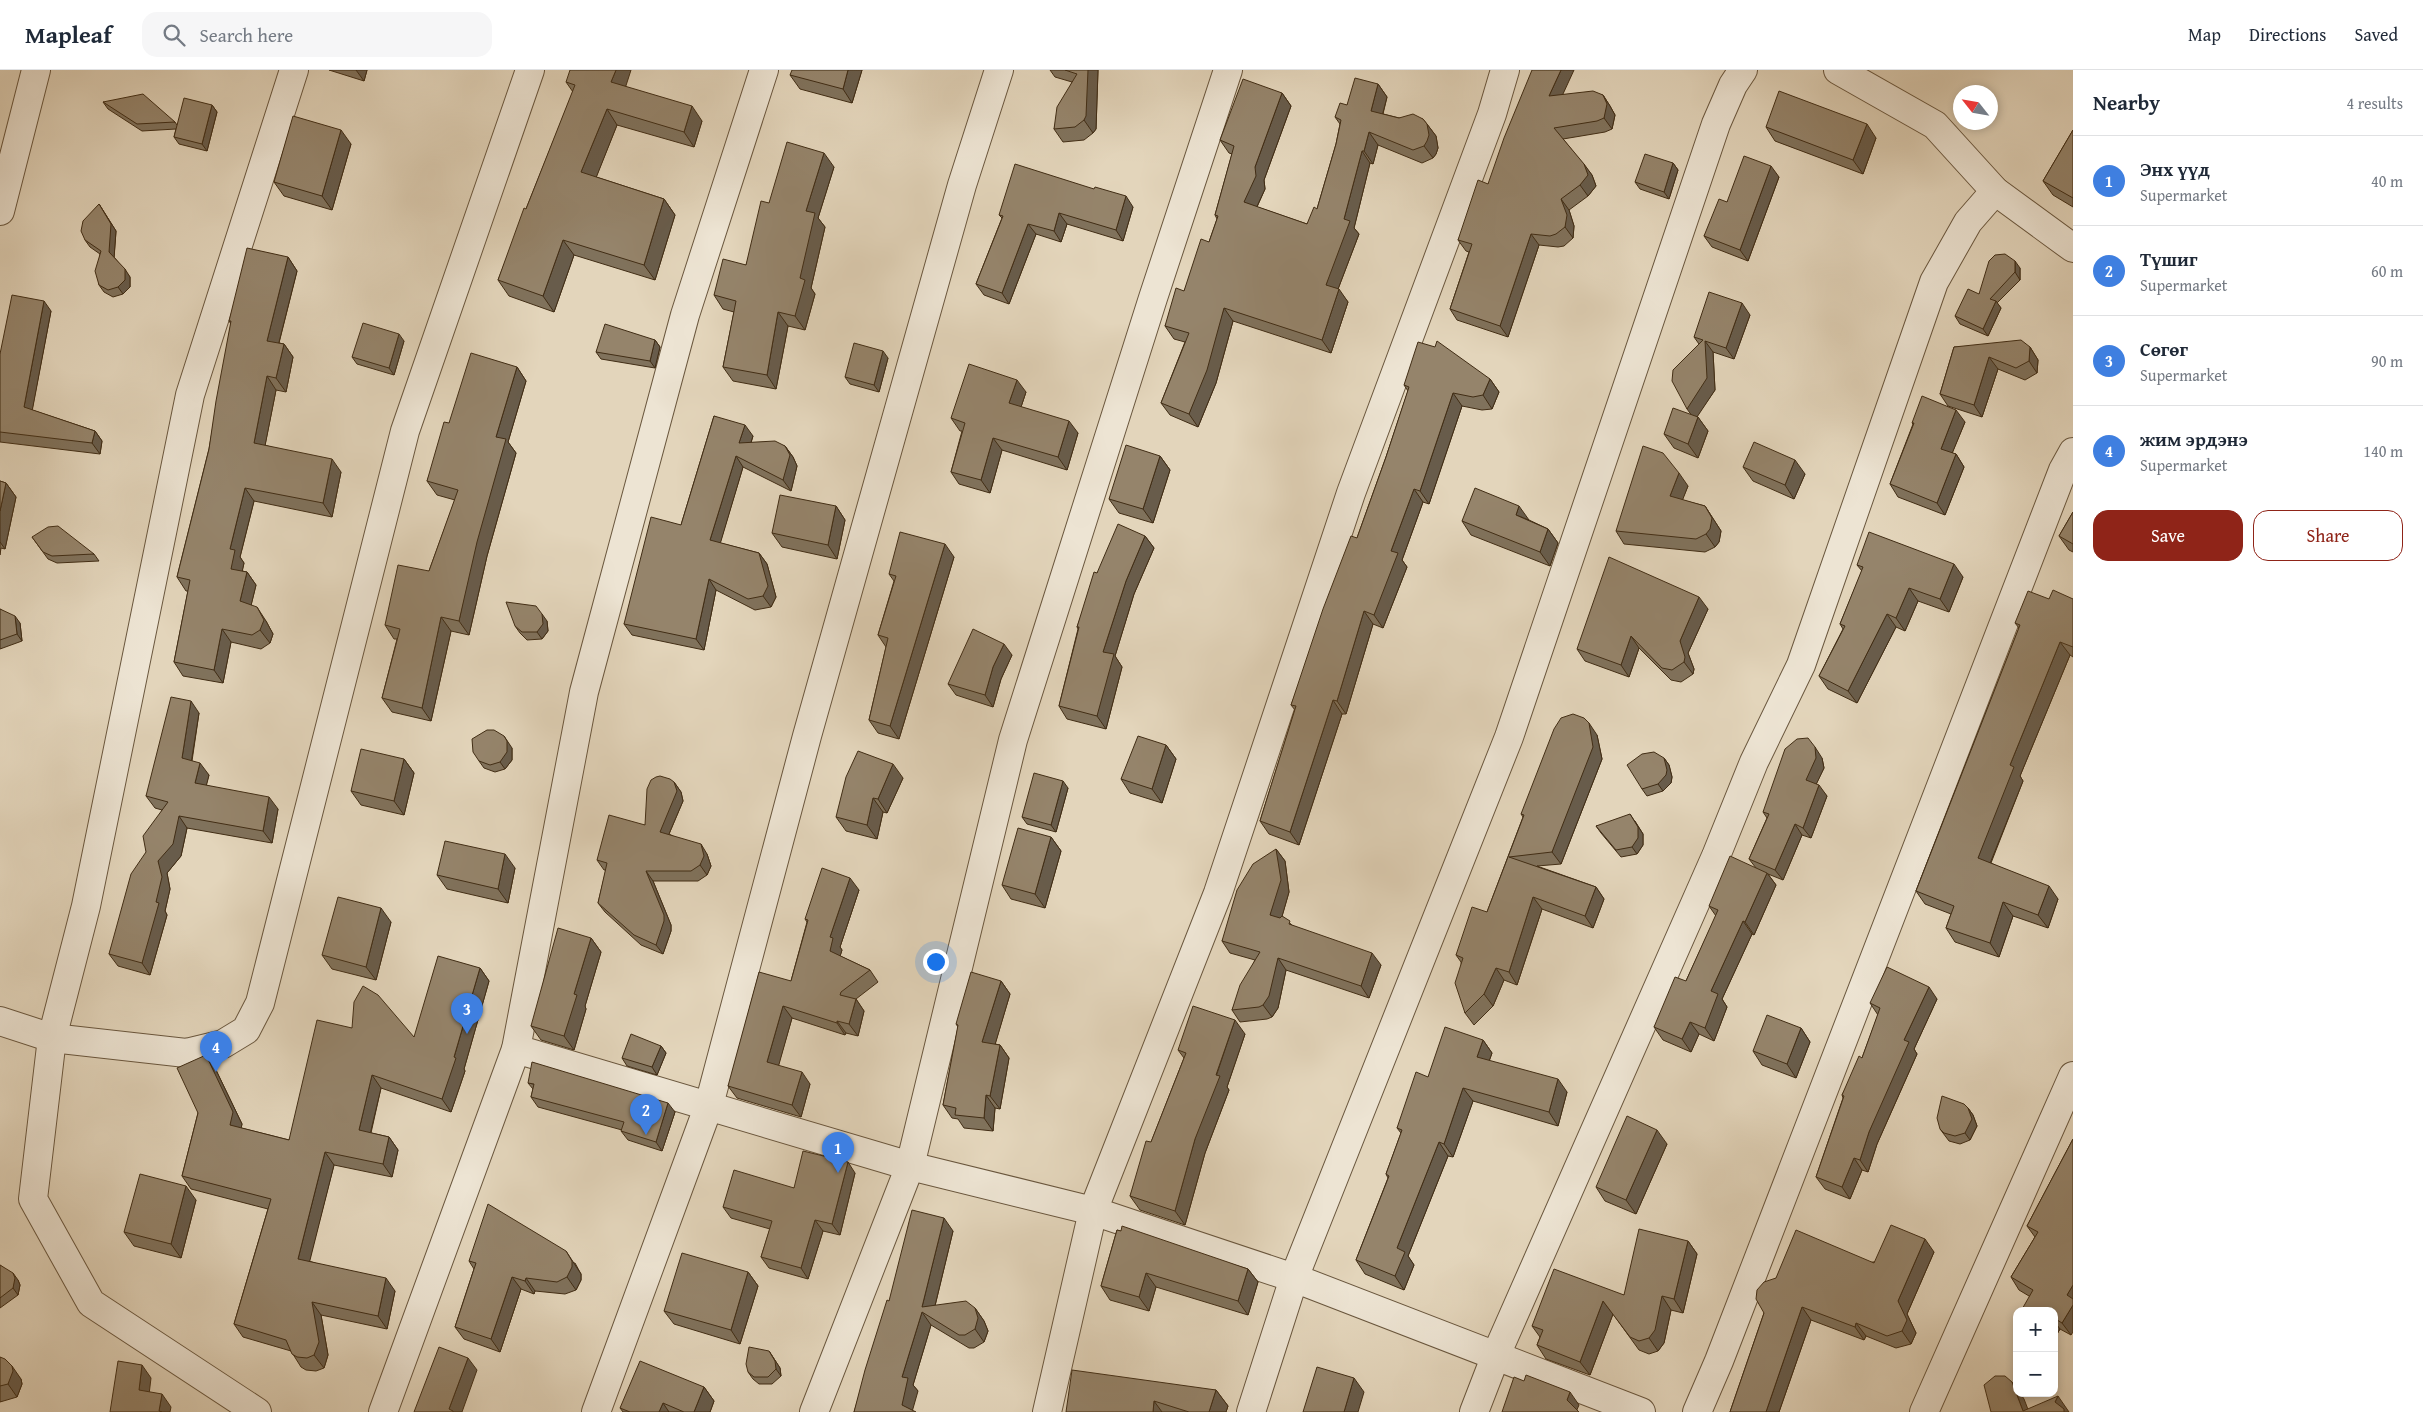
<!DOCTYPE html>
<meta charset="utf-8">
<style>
body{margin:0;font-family:"Gentium Book Plus",serif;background:#f6f6f7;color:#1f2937}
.controls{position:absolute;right:15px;bottom:15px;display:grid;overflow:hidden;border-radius:10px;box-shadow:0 2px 8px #0003}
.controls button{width:45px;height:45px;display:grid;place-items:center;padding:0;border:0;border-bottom:1px solid #e0e1e3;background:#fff;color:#1f2937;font:25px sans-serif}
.compass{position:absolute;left:1953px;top:15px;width:45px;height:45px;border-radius:50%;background:#fff;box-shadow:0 2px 8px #0003;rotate:301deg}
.you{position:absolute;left:935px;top:891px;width:18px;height:18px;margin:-12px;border:4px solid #fff;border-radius:50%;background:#1a73e8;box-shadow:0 0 0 8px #1a73e833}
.badge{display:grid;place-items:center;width:32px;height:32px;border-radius:50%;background:#8f2418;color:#fff;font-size:16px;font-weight:700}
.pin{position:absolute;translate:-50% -41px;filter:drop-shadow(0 1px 2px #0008)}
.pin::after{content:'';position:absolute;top:26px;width:18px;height:15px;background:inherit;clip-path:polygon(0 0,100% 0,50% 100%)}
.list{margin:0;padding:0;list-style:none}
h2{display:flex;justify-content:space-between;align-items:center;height:65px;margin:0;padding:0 20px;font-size:21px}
h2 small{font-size:16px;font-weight:400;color:#747a83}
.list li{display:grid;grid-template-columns:32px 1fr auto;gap:15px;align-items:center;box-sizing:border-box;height:90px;padding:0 20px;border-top:1px solid #e0e1e3}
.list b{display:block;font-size:19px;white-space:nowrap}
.list p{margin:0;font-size:16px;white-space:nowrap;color:#747a83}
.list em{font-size:16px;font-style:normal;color:#747a83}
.actions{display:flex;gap:10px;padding:15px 20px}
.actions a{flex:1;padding:11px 0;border:1px solid #8f2418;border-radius:15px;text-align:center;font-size:18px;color:#8f2418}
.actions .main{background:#8f2418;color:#fff}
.icon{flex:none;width:28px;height:28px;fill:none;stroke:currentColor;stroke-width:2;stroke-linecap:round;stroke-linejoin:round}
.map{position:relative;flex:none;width:2073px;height:1342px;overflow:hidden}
header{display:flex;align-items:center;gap:30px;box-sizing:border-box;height:70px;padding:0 25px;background:#fff;border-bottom:1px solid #e0e1e3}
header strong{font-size:24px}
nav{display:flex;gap:28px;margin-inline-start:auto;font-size:18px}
.search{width:350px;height:45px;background:#f6f6f7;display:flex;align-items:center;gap:12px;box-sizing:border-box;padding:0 18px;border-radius:15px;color:#747a83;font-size:19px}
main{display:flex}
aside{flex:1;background:#fff}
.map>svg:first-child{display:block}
</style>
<header>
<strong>Mapleaf</strong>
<div class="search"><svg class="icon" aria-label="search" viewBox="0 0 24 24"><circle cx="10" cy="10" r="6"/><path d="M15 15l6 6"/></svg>Search here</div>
<nav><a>Map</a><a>Directions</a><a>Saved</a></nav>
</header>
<main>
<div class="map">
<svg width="2073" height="1342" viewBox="0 0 2073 1342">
<rect width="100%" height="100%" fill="#e3d5bb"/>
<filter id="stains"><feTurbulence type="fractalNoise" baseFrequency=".004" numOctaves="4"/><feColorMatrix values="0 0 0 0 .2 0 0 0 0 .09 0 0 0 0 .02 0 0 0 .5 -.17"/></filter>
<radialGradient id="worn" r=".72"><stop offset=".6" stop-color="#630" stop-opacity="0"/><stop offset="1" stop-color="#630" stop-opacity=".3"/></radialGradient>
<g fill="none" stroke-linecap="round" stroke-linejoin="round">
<!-- minor casing -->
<g stroke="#6a573e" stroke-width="30">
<g id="minor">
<path d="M1838,0l97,55 60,66 78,57"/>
<path d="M0,141l36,-141"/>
<path d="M0,951l52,17 134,15 37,-9 23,-14 14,-27 145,-572 125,-361"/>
<path d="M516,979l394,117 183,45 201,67 347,134"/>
<path d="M257,1342l-166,-109 -58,-104 19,-161 34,-132 104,-511 104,-325"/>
<path d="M383,1342l133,-363 68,-357 101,-377 79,-245"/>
<path d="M596,1342l113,-307 98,-369 155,-551 37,-115"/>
<path d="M814,1342l96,-246 103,-426 140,-442 75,-228"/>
<path d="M1047,1342l46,-201 125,-318 133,-400 141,-379 13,-44"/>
<path d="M1251,1342l43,-134 215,-541 207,-613 17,-39 10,-15"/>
<path d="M1474,1342l22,-57 220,-499 38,-94 47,-97 133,-383 34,-60 27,-31"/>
<path d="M1697,1342l22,-51 344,-891 10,-18"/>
<path d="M1924,1342l149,-336"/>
</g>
</g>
<!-- minor -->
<use href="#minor" stroke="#ede4d3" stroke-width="28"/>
</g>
<!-- wall -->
<g fill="#80725c" stroke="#412d15">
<path d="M329,0h38l-3,11z"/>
<path d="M862,0l-10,33 -52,-14 -10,-14z"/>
<path d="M1050,0h48l-2,59 -3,4 -9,7 -21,2 -9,-13 18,-47 -17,-5z"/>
<path d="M566,12l60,5 76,34 -8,26 -77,-22 -21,52 68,22 11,16 -20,65 -81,-25 -20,57 -45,-16 -11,-16 28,-71 47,-117z"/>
<path d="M1378,14l9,13 -4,17 16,4 24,1 13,17 2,12 -2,6 -3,4 -11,5 -44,-18 -5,19 -3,-1 -16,65 5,6 -21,55 10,13 -17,51 -98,-32 -17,62 -18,44 -28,-12 -9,-12 24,-61 -11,-3 -9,-13 19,-35 25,-49 8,-23 -2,-4 17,-61 -3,-1 -9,-13 62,-47 9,13 -27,74 1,9 -8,18 50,17 10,-15 19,-65 4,-20 -5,-7 12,-12z"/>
<path d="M1563,25h40l7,11 5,9 -3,14 -7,3 -42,7 29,36 4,11 -8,10 -19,14 5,16 -1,12 -9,8 -6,1 -19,-2 -31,92 -51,-17 -7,-11 19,-57 -3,-1 -8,-11 30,-56z"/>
<path d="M103,32l72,20 2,3 35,-20 5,7 -10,39 -28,-7 -5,-7 2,-8 -34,2 -34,-22z"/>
<path d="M1766,57l110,11 -13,36 -88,-33z"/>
<path d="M2073,60v77l-20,-12 -10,-14z"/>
<path d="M351,74l-19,66 -48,-14 -10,-14z"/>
<path d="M1673,93l5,7 -9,29 -29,-10 -5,-7z"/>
<path d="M834,97l-16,51 7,9 -14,61 4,6 -10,36 -17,-4 -12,63 -43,-8 -10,-14 11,-55 -11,-3 -9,-14 32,-30 23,-62z"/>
<path d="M1779,107l-31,84 -36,-14 -8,-11 23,-34z"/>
<path d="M99,134l17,27 -2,26 16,20v10l-7,7 -10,3 -9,-5 -5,-7 1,-31 -10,-7 -5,-7z"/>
<path d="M1133,137l-10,34 -56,-17 -6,18 -25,-8 -27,70 -25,-9 -8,-11 26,-66 -3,-3z"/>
<path d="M288,187l9,14 -18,72 5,1 9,13 -7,35 -10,-2 -11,55 76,27 -9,45 -78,-16 -14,56 4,6 -2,8 5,1 9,13 -5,20 15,16 7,13 -3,9 -9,6 -30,-7 -8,41 -40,-7 -9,-14 14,-71h-2l-9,-14 32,-128 22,-125 -2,-3z"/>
<path d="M2020,198v12l-23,23 4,5 -13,28 -28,-12 -5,-8 24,-22z"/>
<path d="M51,241l-19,99 63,21 7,10 -2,13 -100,-12v-88z"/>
<path d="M1750,245l-16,44 -21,-7 2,38 -18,26 11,15 -10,27 -24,-10 -10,-14 27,-20 8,-70 -5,-7z"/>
<path d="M655,270l5,7 -5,21 -54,-9 -5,-7z"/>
<path d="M404,271l-10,34 -37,-11 -5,-7z"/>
<path d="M1954,277h76l8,13 -1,13 -12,7 -27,-11 -16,48 -34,-11 -8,-12z"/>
<path d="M888,288l-9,34 -29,-8 -5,-7z"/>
<path d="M517,297l9,14 -18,61 8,11 -29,103 -18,79 -18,-4 -20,90 -39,-9 -10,-14 15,-59h-3l-9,-14 44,-54 26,-71 -18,-5 -10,-14 22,-58z"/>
<path d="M1490,309l9,13 -7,17 -10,1 -20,-4 -33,98 -6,-2 -21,58 5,7 -24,61 -10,-4 -27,90h-4l-43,131 -30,-11 -9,-13 35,-111 -4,-5 66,-167 29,-81 22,-66 -4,-6z"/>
<path d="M1026,322l-5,15 57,26 -11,37 -65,-20 -12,43 -31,-9 -8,-12 11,-41h-2l-9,-13z"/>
<path d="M714,346l39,20 -2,7 34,3 8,11 4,9 -6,25 -48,-24 -23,76 39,10 8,11 9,33 -5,10 -16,3 -39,-20 -12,60 -72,-15 -8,-11 57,-99z"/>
<path d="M1965,352l-13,31 4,1 8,13 -19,48 -47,-18 -8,-13 23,-60 -1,-1z"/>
<path d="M1160,386l10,14 -17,53 -34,-10 -10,-14z"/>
<path d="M1743,397l62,7 -11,25 -41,-18z"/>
<path d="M0,411l6,2 10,14 -11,52 -4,-1 -1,7z"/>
<path d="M1688,416l-6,14 23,6 16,25 -2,11 -4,5 -10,5 -81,-8 -8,-13z"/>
<path d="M836,436l9,14 -8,39 -55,-12 -10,-14z"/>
<path d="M2073,442v40l-4,-2 -10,-14z"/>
<path d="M1529,450l19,9 10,14 -8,23 -79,-31 -9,-14z"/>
<path d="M1145,466l9,12 -20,46 -19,62 7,11 -16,62 -39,-10 -8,-13 19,-77 -1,-2 20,-54z"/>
<path d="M32,467l62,17 5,7 -42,2 -9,-4z"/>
<path d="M954,487l-55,182 -21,-6 -9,-13 17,-73 -8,-12 16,-54 -5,-7z"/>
<path d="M1857,495l106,12 -14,35 -31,-11 -13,30 -9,-4 -39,76 -29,-14 -9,-13 24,-47 -3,-5 22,-53z"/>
<path d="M2049,529h24v58l-3,-2 -50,121 3,5 -32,82 67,36 -10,29 -35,-12 -14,41 -44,-15 -9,-14 5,-14 -26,-10 -9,-13 103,-263 -4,-5z"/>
<path d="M0,539l20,14 2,18 -22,8z"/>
<path d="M1708,539l-20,44 6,16 -1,5 -12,8 -10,-2 -32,-32 -10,29 -44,-16 -8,-12z"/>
<path d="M547,551l1,10 -6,8 -15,1 -7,-7 -5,-7z"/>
<path d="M1012,585l-11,24 -8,28 -37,-12 -8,-11z"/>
<path d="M199,643l-7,48 17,14 -3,10 72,24 -6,34 -85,-15 -6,28 -14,17 3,16 -5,22 2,4 -17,60 -32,-9 -9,-12 53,-144 -7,-2 -9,-12z"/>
<path d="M1597,665l5,24 -41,105 -24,2 59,21 8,12 -11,29 -51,-19 -25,76 -13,-5 -11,26 -19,19 -9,-12 -4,-51 -5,-7 31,-43 36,-95 -2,-3z"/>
<path d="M1166,675l10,14 -14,44 -32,-10 -9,-14z"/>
<path d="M512,678v12l-7,9 -10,3 -11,-4 -5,-7z"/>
<path d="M1664,688l5,7 3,12 -1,6 -8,8 -16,5 -5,-7z"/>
<path d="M1822,688l2,10 -8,16 11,12 -16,42 -9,-3 -19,45 -15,-6 8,11 -22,50 -2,-1 -30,65 5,8 -13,34 -15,-7 -8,18 -28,-12 -9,-13 32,-46 30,-65 -7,-10 47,-38 -7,-9 18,-41 -4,-6z"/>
<path d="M404,689l10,14 -10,42 -43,-10 -10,-14z"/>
<path d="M903,708l-16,35 -4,-1 -6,27 -31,-8 -10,-14z"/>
<path d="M674,712l7,10 2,9 -14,33 38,20 4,12 -4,9 -9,6h-45l18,44v6l-8,23 -22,-9 -36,-33 -7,-9 8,-33h-2l-7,-10 48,-35z"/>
<path d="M1068,718l-12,44 -29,-8 -5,-7z"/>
<path d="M1635,751l8,13v11l-6,9 -16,3 -20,-24 -5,-7z"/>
<path d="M1051,767l10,14 -16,57 -34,-9 -9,-14z"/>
<path d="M1276,779l9,12 4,31 -7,24 11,10 88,39 -12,33 -83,-28 -8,38 -6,9 -5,2 -27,3 -8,-12 23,-50 -25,-7 -8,-12z"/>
<path d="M515,798l-7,35 -61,-14 -10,-14z"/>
<path d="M859,820l-19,57 2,3 -2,6 30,14 8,12 -22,17 8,12 -6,25 -12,-3 -1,2 -53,-17 -14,48 32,18 -9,33 -64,-19 -9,-12 63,-105 16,-59 -2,-3z"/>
<path d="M391,852l-15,58 -44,-11 -10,-14z"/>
<path d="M591,868l10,14 -16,54 1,3 -12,41 -33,-10 -10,-14z"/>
<path d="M480,898l9,13 -25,88 1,2 -14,41 -70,-24 -10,45 18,4 9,13 -6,27 -58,-12 -25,96 86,30 -8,38 -66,-14 7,40 -4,13 -8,3 -10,-1 -5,-3 -10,-16 -48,-14 -9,-13 34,-115 -77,-20 -9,-13 16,-63 8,-58 9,13 27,56 -1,4 48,12 63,-112 62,9z"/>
<path d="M1001,911l9,13 -15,50 5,1 9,13 -9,51 -5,-1 -2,23 -29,-3 -6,-9 -6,-1 -9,-13 15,-78 -2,-3z"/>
<path d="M1937,929l-23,50 3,5 -40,90 -9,28 -6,-2 -12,29 -25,-10 -9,-12 27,-79 -1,-3 20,-37 16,-43 -8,-12z"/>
<path d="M1801,958l9,14 -14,36 -34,-13 -9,-14z"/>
<path d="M1245,964l-18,53 2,3 -24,63 -20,72 -45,-15 -10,-14 54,-138 -6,-8z"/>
<path d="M1483,970l9,13 -3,8 78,31 -9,34 -85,-25 -20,56 -5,-1 -40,100 6,9 -10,25 -39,-16 -9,-14 32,-82 -2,-4 15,-41 -4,-5 31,-51z"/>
<path d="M661,976l5,7 -9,22 -30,-9 -5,-8z"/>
<path d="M528,1013l147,29 -13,39 -34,-11 -7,-9 1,-1 -84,-23 -7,-10 2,-8z"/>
<path d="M1968,1038l5,7 4,11 -7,14 -10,4 -11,-3 -9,-12z"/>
<path d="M2073,1069l-2,196 -11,-6 -6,10v-28l-35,-21 -8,-13 24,-40 -8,-11z"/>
<path d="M1667,1074l-31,70 -31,-13 -9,-14z"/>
<path d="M855,1103l-15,62 -17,-4 -15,48 -39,-11 -8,-11 9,-28 -39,-11 -8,-11 71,-19z"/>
<path d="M196,1130l-15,58 -47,-12 -10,-14z"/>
<path d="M1117,1160l131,39 10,13 -10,33 -92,-28 -7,24 -39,-11 -9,-14z"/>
<path d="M953,1161l-18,75 40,2 9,13 4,10 -4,11 -10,6h-5l-38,-23 -18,60 5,6 -64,21 35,-111z"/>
<path d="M1688,1171l9,13 -14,59 -12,-3 -7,33 -6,8 -9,3 -10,-4 -26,-36 -23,61 -44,-16 -9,-14 3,-8 -8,-11 92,-31z"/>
<path d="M1934,1182l-27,62 9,19 -5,11 -15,4 -30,-12 -2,4 -53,-20 -32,92h-49l46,-134z"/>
<path d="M469,1191l106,2 6,11v6l-5,10 -11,4 -30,-3 -1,3 -13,-5 -21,63 -36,-13 -9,-12 19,-58z"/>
<path d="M0,1195l18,15 2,5 -2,10 -18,13z"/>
<path d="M748,1202l10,14 -18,58 -66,-20 -10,-13z"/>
<path d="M769,1281l11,17 1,8 -9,8h-13l-6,-5 -5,-7z"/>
<path d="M0,1287l21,22 1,5 -5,13 -17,5z"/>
<path d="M704,1317l10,14 -4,11h-87l-3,-4z"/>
<path d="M1216,1320l12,16 -2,6h-160z"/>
</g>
<!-- shaded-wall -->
<g fill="#685c4b" stroke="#412d15">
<path d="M356,0h11l-3,11z"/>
<path d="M616,0h15l-9,28 -11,-16z"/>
<path d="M848,0h14l-10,33 -9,-14z"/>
<path d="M1084,0h14l-2,59 -3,4 -9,-13z"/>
<path d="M1561,0h13l-17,37 -8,-11z"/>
<path d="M1378,14l9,13 -7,27 -9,-13z"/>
<path d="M1282,23l9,13 -27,74 1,9 -12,26 -9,-13 11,-35z"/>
<path d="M1603,25l7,11 5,9 -3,14 -8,-11z"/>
<path d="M212,35l5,7 -10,39 -5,-7z"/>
<path d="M692,36l10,15 -8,26 -10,-15z"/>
<path d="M607,39l10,16 -25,63 -11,-16z"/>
<path d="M1427,54l9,12 2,12 -2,6 -3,4 -9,-12z"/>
<path d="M1867,54l9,14 -13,36 -10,-14z"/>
<path d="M341,60l10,14 -19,66 -10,-14z"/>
<path d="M1369,62l9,13 -5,19 -9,-13z"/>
<path d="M1362,81l8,12 -16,65 5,6 -24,63 -9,-12 18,-66z"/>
<path d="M824,83l10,14 -16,51 7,9 -14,61 4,6 -10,36 -10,-14 5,-38 6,-67z"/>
<path d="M1673,93l5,7 -9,29 -5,-7z"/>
<path d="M1584,94l8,11 4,11 -8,10 -8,-11z"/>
<path d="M1771,96l8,11 -31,84 -8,-11z"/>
<path d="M1126,126l7,11 -10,34 -7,-11z"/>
<path d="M664,129l11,16 -20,65 -11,-15z"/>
<path d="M1561,129l8,11 5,16 -1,12 -8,-11z"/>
<path d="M99,134l17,27 -2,28 -5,-7z"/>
<path d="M1059,143l8,11 -6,18 -7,-11z"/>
<path d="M1028,154l8,10 -27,70 -7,-11z"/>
<path d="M1531,164l8,11 -31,92 -8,-11z"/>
<path d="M563,170l11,15 -20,57 -11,-16z"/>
<path d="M288,187l9,14 -21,83 -9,-13z"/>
<path d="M2015,191l5,7v12l-5,-8z"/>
<path d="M125,199l5,8v10l-7,7 -5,-7z"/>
<path d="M1339,219l9,13 -17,51 -9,-13z"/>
<path d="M44,231l7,10 -20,106 -7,-10z"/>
<path d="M1996,231l5,7 -13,28 -5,-7z"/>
<path d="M1742,233l8,12 -16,44 -8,-11z"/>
<path d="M1224,238l9,13 -17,62 -18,44 -9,-13z"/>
<path d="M778,242l10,14 -12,63 -9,-14z"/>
<path d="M399,264l5,7 -10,34 -5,-7z"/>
<path d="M655,270l5,7 -5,21 -5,-7z"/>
<path d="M1705,271l8,11 2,38 -20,30 -8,-11z"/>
<path d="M284,274l9,13 -7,35 -10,-14z"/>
<path d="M2030,277l8,13 -1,13 -8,-12z"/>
<path d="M883,281l5,7 -9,34 -5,-7z"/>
<path d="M1989,287l9,12 -16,48 -8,-12z"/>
<path d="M517,297l9,14 -18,61 8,11 -29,103 -18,79 -10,-14 37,-184z"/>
<path d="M267,306l9,14 -13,66 -9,-13z"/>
<path d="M1490,309l9,13 -7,17 -9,-14z"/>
<path d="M1017,310l9,12 -8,24 -9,-13z"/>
<path d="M1453,323l9,13 -33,98 -9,-13z"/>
<path d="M1956,340l9,12 -16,39 -8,-12z"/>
<path d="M1698,347l10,14 -10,27 -10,-14z"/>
<path d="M1069,351l9,12 -11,37 -9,-13z"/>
<path d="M745,355l8,11 -6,18 -8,-11z"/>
<path d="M95,361l7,10 -2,13 -8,-11z"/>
<path d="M993,368l9,12 -12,43 -9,-13z"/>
<path d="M785,376l8,11 4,9 -6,25 -8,-11z"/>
<path d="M1956,384l8,13 -19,48 -8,-12z"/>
<path d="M736,386l7,11 -25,84 -8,-11z"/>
<path d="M1160,386l10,14 -17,53 -10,-14z"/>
<path d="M332,389l9,13 -9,45 -9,-14z"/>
<path d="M1795,390l10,14 -11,25 -9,-14z"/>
<path d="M1679,403l9,13 -9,23 -9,-13z"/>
<path d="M6,413l10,14 -11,52 -5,-7v-31z"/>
<path d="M245,418l9,13 -14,56 4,6 -4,19 -9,-13 -1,-20z"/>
<path d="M1414,419l9,13 -21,58 5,7 -24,61 -9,-13 17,-64z"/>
<path d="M836,436l9,14 -8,39 -9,-14z"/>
<path d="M1519,436l10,14 -13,-5z"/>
<path d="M1705,436l16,25 -2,11 -4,5 -9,-13z"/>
<path d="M1548,459l10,14 -8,23 -10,-14z"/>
<path d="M1145,466l9,12 -20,46 -19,62 7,11 -16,62 -9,-13 6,-64 23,-71z"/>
<path d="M945,474l9,13 -55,182 -9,-13z"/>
<path d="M759,483l8,11 9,33 -5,10 -8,-11z"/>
<path d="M1954,494l9,13 -14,35 -9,-13z"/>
<path d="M247,502l9,13 -7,29 -9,-13z"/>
<path d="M709,509l7,11 -12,60 -8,-11z"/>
<path d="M1909,518l9,13 -13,30 -9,-13z"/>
<path d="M1699,527l9,12 -20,44 6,16 -1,5 -9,-12 -4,-21z"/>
<path d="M257,537l9,14 7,13 -3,9 -10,-13z"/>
<path d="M1364,541l9,13 -27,90 -9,-13z"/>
<path d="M542,544l5,7 1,10 -6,8 -5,-7z"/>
<path d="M1887,544l9,13 -39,76 -9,-12z"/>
<path d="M15,546l5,7 2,18 -5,-7z"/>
<path d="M441,547l10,14 -20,90 -9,-13z"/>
<path d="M222,559l9,13 -8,41 -9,-13z"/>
<path d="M1631,566l8,12 -10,29 -8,-12z"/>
<path d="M2060,572l10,13 -50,121 3,5 -36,90 -9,-13 32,-93z"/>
<path d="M1004,574l8,11 -11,24 -8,28 -8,-12 8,-28z"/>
<path d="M1333,630l9,14 -43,131 -9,-13z"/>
<path d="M191,631l8,12 -9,57 -8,-12z"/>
<path d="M1589,653l8,12 5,24 -41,105 -9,-12z"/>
<path d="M504,666l8,12v12l-7,9 -5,-7z"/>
<path d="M1166,675l10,14 -14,44 -10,-14z"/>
<path d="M1815,677l7,11 2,10 -11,23 -7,-11z"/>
<path d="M1664,688l5,7 3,12 -1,6 -8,8 -5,-7z"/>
<path d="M404,689l10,14 -10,42 -10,-14z"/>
<path d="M200,693l9,12 -5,20 -9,-12z"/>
<path d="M893,694l10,14 -16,35 -9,-14z"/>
<path d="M1063,711l5,7 -12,44 -5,-7z"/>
<path d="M674,712l7,10 2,9 -17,40 -6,-9z"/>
<path d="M1819,715l8,11 -16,42 -8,-10z"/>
<path d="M269,727l9,12 -6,34 -9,-12z"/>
<path d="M873,728l10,14 -6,27 -10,-14z"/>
<path d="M1630,744l13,20v11l-6,9 -5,-7z"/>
<path d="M179,746l8,12 -6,28 -14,17 3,16 -5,22 2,4 -17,60 -8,-12 14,-61 2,-41z"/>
<path d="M1795,754l7,11 -19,45 -8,-10z"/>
<path d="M1051,767l10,14 -16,57 -10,-14z"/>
<path d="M701,774l6,10 4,12 -4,9 -7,-10z"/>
<path d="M1276,779l9,12 4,31 -10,35 -9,-12z"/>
<path d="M505,784l10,14 -7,35 -10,-14z"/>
<path d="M646,801l7,10 18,44v6l-8,23 -7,-9z"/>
<path d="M1767,803l9,12 -22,50 -9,-13z"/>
<path d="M850,808l9,12 -19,57 2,3 -4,13 -8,-12v-14z"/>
<path d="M2049,816l9,13 -10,29 -10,-13z"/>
<path d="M1596,817l8,12 -11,29 -8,-12z"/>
<path d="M1533,827l9,12 -25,76 -8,-13z"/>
<path d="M2003,832l10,14 -14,41 -9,-14z"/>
<path d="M381,838l10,14 -15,58 -10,-13z"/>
<path d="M1743,851l9,13 -30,65 5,8 -13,34 -9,-13 6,-37z"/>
<path d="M591,868l10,14 -16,54 1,3 -12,41 -10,-14 10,-42z"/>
<path d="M1372,883l9,12 -12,33 -8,-12z"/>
<path d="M1278,888l8,12 -8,38 -6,9 -9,-12z"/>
<path d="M480,898l9,13 -25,88 1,2 -14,41 -9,-13z"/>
<path d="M1496,898l8,12 -11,26 -9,-12z"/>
<path d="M1001,911l9,13 -18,61 -10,-13z"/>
<path d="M1929,917l8,12 -23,50 3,5 -40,90 -9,28 -8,-12 9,-28 35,-92z"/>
<path d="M856,929l8,12 -6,25 -9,-12z"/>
<path d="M783,936l9,12 -16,57 -9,-13z"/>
<path d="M1235,950l10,14 -18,53 2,3 -24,63 -20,72 -10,-14 20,-72z"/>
<path d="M837,951l9,12 -1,2 -8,-12z"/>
<path d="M1690,952l9,12 -8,18 -9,-13z"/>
<path d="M1801,958l9,14 -14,36 -9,-14z"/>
<path d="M1483,970l9,13 -6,17 -9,-13z"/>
<path d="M1000,975l9,13 -9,51 -10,-13z"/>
<path d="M661,976l5,7 -9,22 -5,-8z"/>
<path d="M206,985l9,13 27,56 -3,14 -9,-13z"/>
<path d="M802,1002l8,12 -9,33 -9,-12z"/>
<path d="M372,1005l9,13 -13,55 -9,-13z"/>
<path d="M1558,1009l9,13 -9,34 -9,-14z"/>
<path d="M1463,1018l10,13 -20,56 -9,-13z"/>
<path d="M986,1025l9,13 -2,23 -9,-13z"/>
<path d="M668,1033l7,9 -13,39 -6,-9z"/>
<path d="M1968,1038l5,7 4,11 -7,14 -5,-7z"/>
<path d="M1657,1060l10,14 -31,70 -10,-14z"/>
<path d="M389,1067l9,13 -6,27 -9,-13z"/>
<path d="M1439,1072l9,14 -40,100 6,9 -10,25 -9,-14 2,-28z"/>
<path d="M325,1082l9,13 -27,107 -9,-13z"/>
<path d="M1854,1088l8,12 -12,29 -8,-12z"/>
<path d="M848,1092l7,11 -15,62 -8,-11z"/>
<path d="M186,1116l10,14 -15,58 -10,-14z"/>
<path d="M944,1148l9,13 -21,87 -10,-11z"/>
<path d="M815,1150l8,11 -15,48 -7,-11z"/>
<path d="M1925,1169l9,13 -27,62 9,19 -5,11 -9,-13 -4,-30z"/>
<path d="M1688,1171l9,13 -14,59 -9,-14z"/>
<path d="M566,1181l15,23v6l-5,10 -9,-13z"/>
<path d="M1248,1199l10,13 -10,33 -10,-14z"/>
<path d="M748,1202l10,14 -18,58 -9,-14z"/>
<path d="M13,1203l5,7 2,5 -2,10 -5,-7z"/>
<path d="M1146,1203l10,14 -7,24 -10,-14z"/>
<path d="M512,1207l9,12 -21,63 -9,-13z"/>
<path d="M386,1208l9,13 -8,38 -9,-13z"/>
<path d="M526,1208l9,13 -1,3 -9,-13z"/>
<path d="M2073,1215v19l-6,-9z"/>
<path d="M1662,1226l9,14 -7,33 -6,8 -9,-13z"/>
<path d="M1603,1231l10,13 -23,61 -10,-13z"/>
<path d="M312,1232l9,13 7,40 -4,13 -10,-13z"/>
<path d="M2073,1235v27l-2,3 -9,-12z"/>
<path d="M1802,1237l9,13 -32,92h-13z"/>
<path d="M975,1238l9,13 4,10 -4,11 -9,-13z"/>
<path d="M922,1242l9,13 -18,60 5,6 -6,21 -10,-7v-28z"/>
<path d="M2054,1251l6,8 -6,10z"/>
<path d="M1856,1253l10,13 -2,4 -9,-13z"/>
<path d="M769,1281l11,17 1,8 -5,-7z"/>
<path d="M468,1288l9,12 -15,42h-11l-2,-3z"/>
<path d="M142,1295l9,13 -3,25 -9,-13z"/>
<path d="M12,1296l9,13 1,5 -5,13 -9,-13z"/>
<path d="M1354,1308l10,14 -6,20h-14z"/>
<path d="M2012,1312l5,7v4h3l4,6 5,13 -6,-1z"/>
<path d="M704,1317l10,14 -4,11h-16z"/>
<path d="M1216,1320l12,16 -2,6h-17z"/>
<path d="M1570,1322l9,13 -3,7 -9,-12z"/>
<path d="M162,1324l9,13 -1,5h-10l-1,-1z"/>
<path d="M2058,1326l11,16h-7l-7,-10z"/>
<path d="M1154,1331l8,11h-9z"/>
<path d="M663,1333l6,9h-10z"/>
</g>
<!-- building -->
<g fill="#95846b" stroke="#412d15">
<path d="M570,0h46l-5,12 81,24 -8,26 -77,-23 -26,63 83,27 -20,66 -81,-25 -20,56 -45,-16 26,-72 2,1 49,-124 -9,-3z"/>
<path d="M792,0h56l-5,19 -53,-14z"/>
<path d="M1065,0h23l-2,46 -2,4 -9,7 -21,2 3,-22 20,-33z"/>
<path d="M1532,0h29l-12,26 44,-5 10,4 4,9 -3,14 -7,3 -43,7 30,36 4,11 -8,10 -19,14 6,16 -2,12 -9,7 -6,2 -19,-2 -31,92 -50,-17 22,-65 -14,-4 20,-60 10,4 16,-46z"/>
<path d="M1355,8l23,6 -7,27 28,7 14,-4 10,5 4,5 2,11 -2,6 -3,5 -11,4 -44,-18 -5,19h-2l-18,68 6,2 -24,64 13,4 -17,51 -98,-32 -17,62 -18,44 -28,-11 28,-70 -24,-7 11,-38 8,3 17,-52 8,3 9,-26 -3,-1 19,-69 -14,-6 23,-61 39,14 -27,74 1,9 -12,26 63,22 7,-17 3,2 19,-65 5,-24 -6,-3 5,-14 7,2z"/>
<path d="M1779,21l88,33 -14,36 -87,-33z"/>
<path d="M143,24l32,28 -38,2 -34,-22z"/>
<path d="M184,28l28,7 -10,39 -28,-7z"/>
<path d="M293,46l48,14 -19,66 -48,-14z"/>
<path d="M2073,60v68l-30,-17z"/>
<path d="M787,72l37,11 -18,58 9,2 -15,65 5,2 -10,36 -17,-4 -11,63 -44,-8 13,-66 -22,-6 9,-36 23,6 15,-64 8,2z"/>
<path d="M1645,84l28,9 -9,29 -29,-10z"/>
<path d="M1744,86l27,10 -31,84 -36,-14 15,-37 8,3z"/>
<path d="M1015,94l79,25 1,-2 31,9 -10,34 -57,-17 -5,18 -26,-7 -26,69 -26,-9 27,-68 -4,-1z"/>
<path d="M99,134l12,20 -2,28 16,17v11l-7,7 -10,3 -9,-5 -4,-14 6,-20 -16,-11 -4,-9 2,-10z"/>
<path d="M247,178l41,9 -21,84 17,3 -8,34 -9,-2 -13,67 78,16 -9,44 -78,-15 -15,61 5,1 -4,19 16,3 -7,29 17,6 7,13 -4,10 -8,5 -30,-6 -8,41 -40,-8 16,-82 -13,-3 32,-128 7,-48 15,-80h-2z"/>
<path d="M2005,184l10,7v11l-25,27 6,2 -13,28 -28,-13 13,-27 11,5 10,-33 6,-6z"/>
<path d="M1709,222l33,11 -16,45 -21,-7 2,37 -20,31 -15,-28 1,-11 30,-30 -9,-3z"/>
<path d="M12,225l32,6 -20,106 71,24 -3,12 -92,-11v-78z"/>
<path d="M363,253l36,11 -10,34 -37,-11z"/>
<path d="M605,254l50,16 -5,21 -54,-9z"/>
<path d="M2021,270l9,7 -1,14 -13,7 -27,-11 -15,48 -34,-11 14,-47z"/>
<path d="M1437,271l53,38 -7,16 -10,2 -20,-4 -33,98 -6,-2 -23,62 7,2 -24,62 -10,-4 -27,90 -4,-1 -43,132 -30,-11 36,-115 -5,-1 32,-96 28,-73 6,2 29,-81 23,-70 -5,-2 14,-43 17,5z"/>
<path d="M854,273l29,8 -9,34 -29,-8z"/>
<path d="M471,283l46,14 -21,70 10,2 -29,103 -18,79 -18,-4 -19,91 -40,-10 18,-69 -15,-4 13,-60 31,6 29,-81 -31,-9 17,-59 5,1z"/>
<path d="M969,294l48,16 -8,23 60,18 -11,36 -65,-19 -12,42 -30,-8 14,-49 -14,-5z"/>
<path d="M1922,326l34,14 -15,39 15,5 -19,49 -47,-19 24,-61h-2z"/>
<path d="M1673,338l25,9 -10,27 -24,-10z"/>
<path d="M714,346l31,9 -6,18 36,-2 10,5 5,9 -7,25 -47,-24 -26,84 49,13 9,33 -5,10 -15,3 -39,-20 -13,60 -72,-15 27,-107 30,8z"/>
<path d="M1754,372l41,18 -10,25 -42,-18z"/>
<path d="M1126,375l34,11 -17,53 -34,-10z"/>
<path d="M1643,376l20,7 16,20 -9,23 35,10 7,12 -2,11 -4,5 -10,5 -80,-8z"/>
<path d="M0,411l6,2 -6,28z"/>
<path d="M1475,418l44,18 -3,9 32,14 -8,23 -78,-31z"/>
<path d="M780,425l56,11 -8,39 -56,-12z"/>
<path d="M2073,442v32l-14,-8z"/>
<path d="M1118,454l27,12 -19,45 -23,71 11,2 -17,62 -38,-10 20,-79h-2l17,-55 3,1z"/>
<path d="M58,456l36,28 -42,2 -9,-4 -11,-15 16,-10z"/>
<path d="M900,462l45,12 -55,182 -21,-6 19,-82 -10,-3 18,-59 -7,-2z"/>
<path d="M1869,462l85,32 -14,35 -31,-11 -13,30 -9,-4 -39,77 -29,-15 26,-50 -5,-2 23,-57 -6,-2z"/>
<path d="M1609,487l90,40 -19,44 5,16 -1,5 -12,8 -10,-2 -31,-32 -10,29 -44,-16z"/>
<path d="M2053,520l20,9v48l-13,-5 -50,123 4,2 -36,91 71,28 -11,29 -35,-13 -13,41 -44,-15 8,-22 -38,-15 104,-266 -5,-2 13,-32 21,8z"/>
<path d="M506,532l30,4 6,8 1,10 -6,8h-15l-7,-6z"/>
<path d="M0,539l15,7 2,18 -17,6z"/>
<path d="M973,559l31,15 -11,23 -8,28 -37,-11z"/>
<path d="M171,627l20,4 -9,57 18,5 -5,20 74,14 -6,34 -84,-15 -6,28 -15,17 4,16 -6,25 3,1 -17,60 -33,-9 22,-80 15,-22 -3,-16 25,-34 -22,-6z"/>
<path d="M1573,644l11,4 5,5 4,24 -41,105 -43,5 87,30 -11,29 -52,-19 -24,75 -13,-4 -12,26 -19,19 -10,-30 8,-25 -7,-3 16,-48 15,5 37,-97 -3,-1 33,-85 7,-11z"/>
<path d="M487,660h7l10,6 3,5v11l-7,10 -10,3 -11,-4 -6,-9 -1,-13z"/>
<path d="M1138,666l28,9 -14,44 -31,-10z"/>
<path d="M1808,668l7,9 1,11 -10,22 13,5 -16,43 -8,-4 -20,46 -26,-11 20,-45 -6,-2 22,-63 12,-10z"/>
<path d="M361,679l43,10 -10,42 -43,-10z"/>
<path d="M858,681l35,13 -15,35 -5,-1 -6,27 -31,-8 10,-40z"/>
<path d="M1654,682l10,6 3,12 -1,5 -8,9 -16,5 -15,-24 15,-11z"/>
<path d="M1034,703l29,8 -12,44 -29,-8z"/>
<path d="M660,706l10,3 4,3 3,9 -17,41 41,12 3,12 -4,9 -9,6h-45l18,44v6l-8,24 -22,-10 -36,-32 9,-40 -10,-3 12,-45 36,10 2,-36 4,-9 5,-3z"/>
<path d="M1630,744l8,13v11l-6,9 -16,3 -20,-24z"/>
<path d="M1018,758l33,9 -16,57 -33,-9z"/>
<path d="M445,771l60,13 -7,35 -61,-14z"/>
<path d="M1276,779l5,31 -11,35 10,3 2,-2 8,5 -1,3 83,29 -11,33 -83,-28 -9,38 -6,9 -4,2 -27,3 8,-25 20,-33 -38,-11 15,-51 16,-26z"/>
<path d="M1730,786l37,17 -22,49 -2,-1 -32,70 7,3 -13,34 -15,-6 -8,17 -28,-12 21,-50 11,4 32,-71 -9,-4z"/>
<path d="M822,798l28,10 -20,59 3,1 -3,13 40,19 -29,22 -1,3 16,4 -7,25 -12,-3v2l-54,-17 -16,56 35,10 -10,33 -64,-19 31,-114 32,9 17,-61 -3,-1z"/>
<path d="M338,827l43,11 -15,59 -44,-12z"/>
<path d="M558,858l33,10 -17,56 3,1 -13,41 -33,-10z"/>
<path d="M438,886l42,12 -26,89 2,1 -14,41 -70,-24 -13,55 30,7 -6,27 -58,-12 -27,107 88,19 -8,38 -66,-14 7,40 -5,13 -7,3 -10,-1 -5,-3 -6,-14 -52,-16 37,-125 -89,-23 16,-63 -21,-45 29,-13 27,57 -3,13 59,15 28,-120 35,8 2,-26 9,-16 15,9 36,42z"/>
<path d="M1887,897l42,20 -25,53 5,2 -40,90 -9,28 -6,-2 -12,29 -26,-10 28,-81 -2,-1 17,-39 3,2 18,-50 -10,-5z"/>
<path d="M971,902l30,9 -19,61 18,3 -10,51 -4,-1 -2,23 -29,-3 1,-7 -13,-3 15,-80 -2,-1z"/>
<path d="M1193,936l42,14 -19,55 4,1 -25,63 -20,72 -45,-15 16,-55 5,1 35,-89 -8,-3z"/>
<path d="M1767,945l34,13 -14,36 -34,-13z"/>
<path d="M1445,957l38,13 -6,17 81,22 -9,33 -86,-24 -19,56 -5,-2 -42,106 8,4 -10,24 -39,-16 33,-84 -3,-2 16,-44 -5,-2 19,-56 12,5z"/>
<path d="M631,964l30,12 -9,21 -30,-9z"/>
<path d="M532,992l136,41 -12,39 -35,-11 3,-9 -93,-25 3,-13 -6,-1z"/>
<path d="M1942,1026l22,8 4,4 4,11 -7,14 -10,3 -11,-3 -4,-4 -3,-11z"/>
<path d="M1627,1046l30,14 -31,70 -30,-13z"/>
<path d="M2073,1069v146l-6,10 6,4v6l-11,18 -8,-5v-7h-33l12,-21 -22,-13 27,-45 -11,-6z"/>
<path d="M803,1081l45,11 -16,62 -17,-4 -14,48 -40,-11 11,-36 -49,-14 11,-37 60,18z"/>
<path d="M140,1104l46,12 -15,58 -47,-12z"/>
<path d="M488,1134l78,47 6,10v6l-5,10 -10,5 -31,-4 -1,3 -13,-4 -21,62 -36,-12 21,-64 -7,-2z"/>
<path d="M912,1140l32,8 -22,89 44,-6 9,7 3,10 -3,11 -10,6h-6l-37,-23 -20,65 6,1 -6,27 14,7h-62l11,-42 22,-70 2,1z"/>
<path d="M1891,1155l34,14 -27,62 9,19 -5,11 -15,5 -31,-13 -1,4 -53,-20 -36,105h-36l34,-99 -8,-14 1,-9 7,-8 12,-4 20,-48 78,33z"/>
<path d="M1122,1156l126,43 -10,32 -92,-28 -7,24 -38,-11 16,-56 4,1z"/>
<path d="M1639,1159l49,12 -14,58 -12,-3 -7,34 -6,8 -10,3 -9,-4 -27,-36 -23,61 -43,-17 6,-15 -11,-4 22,-57 70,26z"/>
<path d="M682,1183l66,19 -17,58 -67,-19z"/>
<path d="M0,1195l13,8 2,5 -2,10 -13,10z"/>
<path d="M439,1277l29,11 -19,51 4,2v1h-39z"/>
<path d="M749,1277l20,4 6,10 1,8 -8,8h-14l-6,-5 -2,-8z"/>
<path d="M0,1287l5,2 7,7 1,5 -5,13 -8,2z"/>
<path d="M118,1291l24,4 -3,25 23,4 -3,17 3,1h-52z"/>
<path d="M640,1291l64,26 -10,25h-10l-21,-9 -4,9h-29l-10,-4z"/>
<path d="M1317,1297l37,11 -10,34h-41z"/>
<path d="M1072,1300l144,20 -7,22h-20l-35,-11 -1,11h-87z"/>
<path d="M1526,1305l44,17 -3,8 12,12h-77l12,-35 10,4z"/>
<path d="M1995,1306h10l7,6 11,29 35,-15 -3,6 9,7v3h-73l-7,-27z"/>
</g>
<rect width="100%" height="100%" filter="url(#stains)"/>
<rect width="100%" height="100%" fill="url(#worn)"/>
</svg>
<div class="controls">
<button>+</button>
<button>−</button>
</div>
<svg class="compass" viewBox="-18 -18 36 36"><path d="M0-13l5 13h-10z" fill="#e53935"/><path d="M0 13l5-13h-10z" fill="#747a83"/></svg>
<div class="you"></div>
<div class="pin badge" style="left:838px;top:1103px;background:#3f7fe0">1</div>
<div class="pin badge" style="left:646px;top:1065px;background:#3f7fe0">2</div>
<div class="pin badge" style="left:467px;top:964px;background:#3f7fe0">3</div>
<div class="pin badge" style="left:216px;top:1002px;background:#3f7fe0">4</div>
</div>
<aside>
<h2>Nearby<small>4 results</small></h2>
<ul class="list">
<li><span class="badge" style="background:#3f7fe0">1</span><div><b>Энх үүд</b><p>Supermarket</p></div><em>40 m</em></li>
<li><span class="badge" style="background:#3f7fe0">2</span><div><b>Түшиг</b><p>Supermarket</p></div><em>60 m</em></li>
<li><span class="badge" style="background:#3f7fe0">3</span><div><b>Сөгөг</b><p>Supermarket</p></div><em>90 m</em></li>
<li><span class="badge" style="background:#3f7fe0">4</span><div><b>жим эрдэнэ</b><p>Supermarket</p></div><em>140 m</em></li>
</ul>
<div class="actions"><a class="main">Save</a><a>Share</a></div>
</aside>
</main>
